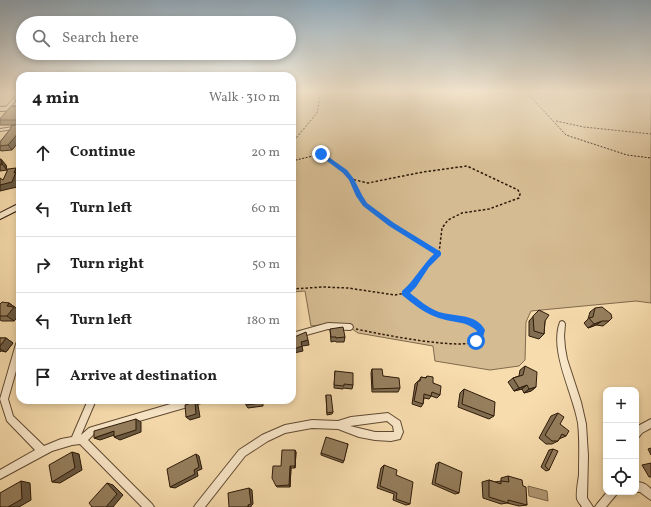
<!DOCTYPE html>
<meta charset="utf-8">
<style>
body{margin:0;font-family:Vollkorn,serif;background:#f6f6f6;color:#222}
.controls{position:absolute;right:12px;bottom:12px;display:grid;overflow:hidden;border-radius:8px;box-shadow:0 2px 6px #0003}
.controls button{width:36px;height:36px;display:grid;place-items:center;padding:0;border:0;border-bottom:1px solid #e0e0e0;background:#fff;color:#222;font:20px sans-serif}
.stop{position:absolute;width:12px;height:12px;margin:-9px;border:3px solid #1a73e8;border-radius:50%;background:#fff}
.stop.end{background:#1a73e8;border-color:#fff;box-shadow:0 1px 4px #0008}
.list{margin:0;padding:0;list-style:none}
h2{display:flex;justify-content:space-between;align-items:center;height:52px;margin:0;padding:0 16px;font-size:17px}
h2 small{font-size:13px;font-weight:400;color:#767676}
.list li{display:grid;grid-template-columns:26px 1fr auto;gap:12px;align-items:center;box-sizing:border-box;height:56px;padding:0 16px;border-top:1px solid #e0e0e0}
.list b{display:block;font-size:15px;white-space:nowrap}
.list em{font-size:13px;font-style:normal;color:#767676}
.icon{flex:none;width:22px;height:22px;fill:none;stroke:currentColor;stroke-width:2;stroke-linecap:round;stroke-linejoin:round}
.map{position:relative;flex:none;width:651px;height:507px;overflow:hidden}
.search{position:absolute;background:#fff;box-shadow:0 2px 6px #0003;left:16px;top:16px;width:280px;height:44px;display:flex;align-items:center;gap:10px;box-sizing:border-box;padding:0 14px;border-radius:22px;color:#767676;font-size:15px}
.panel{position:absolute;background:#fff;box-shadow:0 2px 6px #0003;left:16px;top:72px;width:280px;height:332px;border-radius:12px}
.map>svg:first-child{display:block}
</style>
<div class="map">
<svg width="651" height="507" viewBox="0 0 651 507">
<rect width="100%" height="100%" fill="#f7dcad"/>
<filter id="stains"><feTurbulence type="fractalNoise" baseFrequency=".005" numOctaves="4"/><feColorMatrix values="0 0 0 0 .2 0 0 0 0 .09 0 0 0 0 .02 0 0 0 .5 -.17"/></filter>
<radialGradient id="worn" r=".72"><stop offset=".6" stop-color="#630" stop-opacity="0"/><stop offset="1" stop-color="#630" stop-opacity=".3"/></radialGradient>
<!-- green -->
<path fill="#d5bb91" stroke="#816a4d" d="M292,92h359v211l-15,-2 -105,10 -5,11 -1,38 -6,6 -29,4 -55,-9 -2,-15 -75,-13 -13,-9h-17l-17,2 -6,-35 -13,1z"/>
<!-- water -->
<path fill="#b29a75" stroke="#7d674a" d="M528,486l19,5 1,10 -19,-5z"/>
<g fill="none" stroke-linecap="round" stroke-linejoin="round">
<!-- minor casing -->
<g stroke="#604a32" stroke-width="2">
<g id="minor">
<path d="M19,93h1v3l-12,13h-2v-2z"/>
<path d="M20,126v2l-20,3v-2z"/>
<path d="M562,321l2,1 1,2 -1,12 1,12 2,11 14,43 5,22 2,32 -1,42 6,9h-11c-1,-2 -4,-5 -5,-8 -1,-7 1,-17 2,-24 0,-17 1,-35 -1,-52 -5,-30 -29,-72 -18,-101z"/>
<path d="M328,323l22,1 2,1 1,2 -1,2 -2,1 -22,-1 -36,10v-6z"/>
<path d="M20,341v16l-12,42 5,17 31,30 17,-7 11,-2 16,-37h8l-15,35 8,-7 3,-1 92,-27h18l-1,3 -3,1 -104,30 -6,6 64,64 2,3h-12l-62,-63 -8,1 -20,6 -52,28v-9l35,-20 -28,-29 -7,-22 16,-55 1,-2z"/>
<path d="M388,413l12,8 3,11 -3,7 -9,2 -16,-1 -16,-3 -21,-8 -26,-1 -27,5 -17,8 -23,15 -40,51h-11l2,-3 43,-54 23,-15 23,-10 27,-5 26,1 13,-4zM387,421l6,5 1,6h-19l-25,-6z"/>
<path d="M651,419v9l-9,5 -3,4 -3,1v-11z"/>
<path d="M636,482c7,0 10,2 15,7v11l-3,-2 -8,-6h-4z"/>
<path d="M607,492h11l-2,3 -10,12h-11l2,-3z"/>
</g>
</g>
<!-- secondary casing -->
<g stroke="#2d1a09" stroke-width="2">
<g id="secondary">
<path d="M20,106v4l-20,1v-4z"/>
<path d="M20,203v6l-20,10v-6z"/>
</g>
</g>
<!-- path-far1 -->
<g stroke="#2d1a09" stroke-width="1" stroke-dasharray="2 1.5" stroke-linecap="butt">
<path d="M531,92l-2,3 37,40 61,20 24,3"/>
<path d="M556,121l28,6 67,7"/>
<path d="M292,143l25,-30 4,-21"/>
<path d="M292,161l29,-7 15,11"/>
</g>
<!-- path -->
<g stroke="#2d1a09" stroke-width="1.5" stroke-dasharray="2.5 2" stroke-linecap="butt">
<path d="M351,179l8,17 6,8 27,20 47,29"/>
<path d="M292,289l31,-2 25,1 47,7 10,-2 9,-8 13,-20 12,-12 3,-25 6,-8 14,-7 27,-4 30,-11 1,-4 -2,-4 -51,-24 -44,6 -55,11 -17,-4 -6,-8 -11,-7"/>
<path d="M356,329c19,4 110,23 122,11 2,-3 2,-6 3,-9 -11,-13 -26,-11 -41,-16 -13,-4 -25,-13 -35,-22"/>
</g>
<!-- minor -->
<use href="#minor" fill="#fae8ca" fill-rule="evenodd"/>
<!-- secondary -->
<use href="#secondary" fill="#fae8ca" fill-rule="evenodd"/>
</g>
<!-- wall -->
<g fill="#816d51" stroke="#2d1a09">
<path d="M20,95v45l-8,10 -11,1 -1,-1v-8l15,-17h-15v-6l18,-13v-2l-3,-4z"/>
<path d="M0,159l6,6 1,5 -7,1z"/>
<path d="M9,303l11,8 -6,10h-12l-2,-1v-16z"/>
<path d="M595,308l14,13 -6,5 -7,-1 -8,3 -4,-5 4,-4 2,-7z"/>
<path d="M539,310l6,11 -1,13 -5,5 -10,-3v-15z"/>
<path d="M330,329l15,8 -1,5h-8l-1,-1 -4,1z"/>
<path d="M0,338h6l7,5 -7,9 -5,-1 -1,1z"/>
<path d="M525,366l11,21 -5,4 -7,2 -2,-4 -8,2 -6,-9 5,-4 6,-2 1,-6z"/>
<path d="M372,369l28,19 -2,4h-26l-1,-19z"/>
<path d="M335,371l18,14 -1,4 -9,-1v1l-9,-1z"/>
<path d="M427,376l6,7 7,12 -3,3 -6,-2 -2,3 -5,-1 -1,6 -2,3 -9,-3 3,-20 3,-3h1l2,-4 4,1z"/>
<path d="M464,389l30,27 -5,3 -31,-12 2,-14z"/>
<path d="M326,395l7,17 -1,2 -5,1z"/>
<path d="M246,400h26l-9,2v4l-15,2 -2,-3z"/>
<path d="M558,413l2,11 6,12 -7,3 -1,2 -6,3h-6l-7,-6 12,-22z"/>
<path d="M348,444l-5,19 -22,-8v-2z"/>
<path d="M651,448v7l-3,-6z"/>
<path d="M553,449l-4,21 -3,1 -5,-4 8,-17z"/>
<path d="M296,452l-1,16h-4l-1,19h-13l-1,-1 5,-20z"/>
<path d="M439,462l20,31 -4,1 -23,-10 4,-20z"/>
<path d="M651,463v14h-2l-7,-12z"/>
<path d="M384,465l12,10 14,29 -4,1 -13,-5 1,-6 -17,-6 4,-20z"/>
<path d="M508,476l15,10 4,19 -8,1 -12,-3 -6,1 -18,-6 -1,-16 7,-2 6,2 6,-1v-3z"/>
</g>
<!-- shaded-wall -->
<g fill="#695942" stroke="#2d1a09">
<path d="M20,131v9l-8,10 -4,-5z"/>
<path d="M1,159l5,6 1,5 -5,-6z"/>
<path d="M16,168l4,5 -1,3 1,2 -3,9 -17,4v-6l14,-12z"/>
<path d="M9,303l11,8v3l-6,7 -7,-5v-10z"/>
<path d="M602,321l-6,4 -8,3 6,-4z"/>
<path d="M6,338l7,5 -7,9 -6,-3v-3z"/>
<path d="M308,340l1,5 -7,1 1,5 -9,2v-4l7,-7z"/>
<path d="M292,347h1l1,4h-2z"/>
<path d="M527,385l-5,4 -8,2 5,-3z"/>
<path d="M536,387l-5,4 -7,2 5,-4z"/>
<path d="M195,402l3,3 2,12 -10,3 -4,-3z"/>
<path d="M136,419l5,3v10l-21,8 -6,-3z"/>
<path d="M114,431l6,2 -20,7 -6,-2z"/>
<path d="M295,450l1,2 -1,16z"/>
<path d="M72,452l7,2 3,16 -22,13 -8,-1z"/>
<path d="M196,454l3,2 3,13 -5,2 1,5 -23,12 -5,-1 24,-17z"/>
<path d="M290,466l1,2 -1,19 -1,-2z"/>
<path d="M21,481l9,2 1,17 -12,7h-11z"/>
<path d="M107,483l6,2 10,10 -10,12h-7z"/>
<path d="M249,488l3,2 1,14 -2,2v1h-3z"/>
</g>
<!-- building -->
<g fill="#967f5e" stroke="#2d1a09">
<path d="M20,95v36l-12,14 -8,1v-4l11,-14v-2l7,-2 -1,-4h-17v-1l10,-12 8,-1v-6h-3z"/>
<path d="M0,159h1l1,5 -2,1z"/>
<path d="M16,168l-2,5 2,-1 -4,10 -12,3v-7l3,2 5,-11z"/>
<path d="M2,302l7,1 -2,3 7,1 -7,9h-7v-12z"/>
<path d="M602,307l9,7 1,4 -3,3h-7l-8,3 -5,-6 4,-1 2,-9z"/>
<path d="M539,310l10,5 -4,6 -1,13 -10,-3 -1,-15z"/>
<path d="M343,327l2,10 -9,1v-1h-5l-1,-8z"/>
<path d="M306,332l2,8 -7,2 1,4 -8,3 -1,-2h-1v-9z"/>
<path d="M0,338h6l-6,8z"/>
<path d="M525,366l12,6 -1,15 -7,2 -2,-4 -8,3 -6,-10 10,-3z"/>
<path d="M372,369h10l1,7 16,2 1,10 -27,1z"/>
<path d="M335,371l18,2v12l-9,-1v2l-10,-1z"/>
<path d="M427,376l6,1v6l8,3 -1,9 -8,-3 -1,4 -7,-2 -1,10 -9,-3 4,-20h2l1,-4 5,1z"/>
<path d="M464,389l31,13 -1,14 -32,-12z"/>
<path d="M326,395h5l2,17 -6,1z"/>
<path d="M246,400h15v3l-15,2z"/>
<path d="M195,402l1,12 -10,3 -1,-12z"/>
<path d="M558,413l6,4 -4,7 9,7 -3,5 -4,-2 -4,7h-6l-7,-6z"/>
<path d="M136,419v11l-22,7v-6l-20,7v-7z"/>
<path d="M326,437l22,7 -4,17 -23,-8z"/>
<path d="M553,449l5,2 -9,19 -4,-4z"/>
<path d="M282,450h13v16h-5l-1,19 -13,1 -4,-8 1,-12h8z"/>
<path d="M72,452l3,16 -23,14 -3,-17z"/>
<path d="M196,454l3,13 -5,3 1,4 -25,13 -3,-18z"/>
<path d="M439,462l23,10 -3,21 -24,-10z"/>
<path d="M384,465l13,5 -1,5 17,7 -3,22 -14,-5 1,-6 -17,-7z"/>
<path d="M508,476l14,4 1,6 3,1 1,18 -19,-5v3l-19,-6v-17l12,4v-3l8,1z"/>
<path d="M21,481l1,18 -14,8h-8v-14z"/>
<path d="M107,483l10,11 -11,13h-14l-3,-4z"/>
<path d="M249,488l2,16 -3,1v2h-19l-1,-14z"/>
</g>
<!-- sky -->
<linearGradient id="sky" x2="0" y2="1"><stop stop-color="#92aaba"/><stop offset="0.56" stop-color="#fbefda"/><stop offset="1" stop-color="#fbefda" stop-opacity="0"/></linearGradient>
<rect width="651" height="163" fill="url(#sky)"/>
<!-- route -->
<path fill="#1a73e8" d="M319,153h4l24,17 7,9 8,16 5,8 27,20 47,29v3l-12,12 -13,20 -6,6c9,7 18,15 29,19 16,5 37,1 46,18l-3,11 -3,3h-6l-1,-3 5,-10c-11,-11 -27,-8 -41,-14 -13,-5 -23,-13 -34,-22v-4c13,-11 20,-26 32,-37l-45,-28 -26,-20 -7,-10 -7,-16 -6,-7 -24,-18z"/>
<rect width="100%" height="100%" filter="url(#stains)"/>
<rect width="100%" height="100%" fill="url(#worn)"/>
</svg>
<div class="controls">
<button>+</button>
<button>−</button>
<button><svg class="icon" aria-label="locate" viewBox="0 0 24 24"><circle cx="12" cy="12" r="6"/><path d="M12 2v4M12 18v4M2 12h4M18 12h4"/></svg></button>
</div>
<div class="stop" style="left:476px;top:341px"></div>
<div class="stop end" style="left:321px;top:154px"></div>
<div class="search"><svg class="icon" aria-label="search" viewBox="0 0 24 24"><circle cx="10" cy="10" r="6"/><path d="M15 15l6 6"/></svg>Search here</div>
<section class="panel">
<h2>4 min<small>Walk · 310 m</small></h2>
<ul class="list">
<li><svg class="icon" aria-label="ahead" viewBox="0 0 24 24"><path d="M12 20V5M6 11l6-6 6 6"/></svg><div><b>Continue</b></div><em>20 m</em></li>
<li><svg class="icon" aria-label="left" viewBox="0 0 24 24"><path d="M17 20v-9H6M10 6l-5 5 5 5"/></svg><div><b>Turn left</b></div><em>60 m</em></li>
<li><svg class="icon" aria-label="right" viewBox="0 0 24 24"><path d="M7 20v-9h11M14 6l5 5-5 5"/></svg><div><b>Turn right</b></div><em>50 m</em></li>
<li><svg class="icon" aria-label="left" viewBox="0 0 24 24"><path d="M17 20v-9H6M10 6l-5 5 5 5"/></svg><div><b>Turn left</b></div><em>180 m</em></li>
<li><svg class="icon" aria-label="arrive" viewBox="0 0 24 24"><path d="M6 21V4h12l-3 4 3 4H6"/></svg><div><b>Arrive at destination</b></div></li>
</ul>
</section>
</div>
